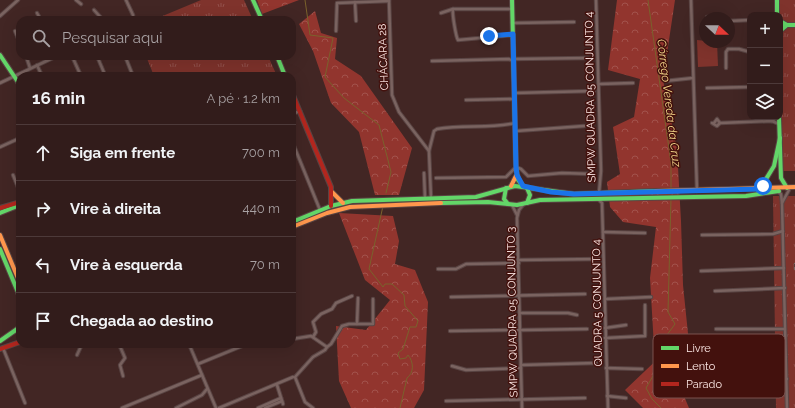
<!DOCTYPE html>
<html lang="pt">
<meta charset="utf-8">
<style>
body{margin:0;font-family:Raleway,sans-serif;background:#3a2524;color:#f1f3f6}
.controls{position:absolute;right:12px;top:12px;display:grid;overflow:hidden;border-radius:8px;box-shadow:0 4px 16px #0002}
.controls button{width:36px;height:36px;display:grid;place-items:center;padding:0;border:0;border-bottom:1px solid #4d3a3a;background:#321c1b;color:#f1f3f6;font:20px sans-serif}
.compass{position:absolute;left:699px;top:12px;width:36px;height:36px;border-radius:50%;background:#321c1b;box-shadow:0 4px 16px #0002;rotate:112deg}
.stop{position:absolute;width:12px;height:12px;margin:-9px;border:3px solid #1a73e8;border-radius:50%;background:#fff}
.stop.end{background:#1a73e8;border-color:#fff;box-shadow:0 1px 4px #0008}
.list{margin:0;padding:0;list-style:none}
h2{display:flex;justify-content:space-between;align-items:center;height:52px;margin:0;padding:0 16px;font-size:17px}
h2 small{font-size:13px;font-weight:400;color:#a8a1a3}
.list li{display:grid;grid-template-columns:26px 1fr auto;gap:12px;align-items:center;box-sizing:border-box;height:56px;padding:0 16px;border-top:1px solid #4d3a3a}
.list b{display:block;font-size:15px;white-space:nowrap}
.list em{font-size:13px;font-style:normal;color:#a8a1a3}
.icon{flex:none;width:22px;height:22px;fill:none;stroke:currentColor;stroke-width:2;stroke-linecap:round;stroke-linejoin:round}
.map{position:relative;flex:none;width:795px;height:408px;overflow:hidden}
.search{position:absolute;background:#321c1b;box-shadow:0 4px 16px #0002;left:16px;top:16px;width:280px;height:44px;display:flex;align-items:center;gap:10px;box-sizing:border-box;padding:0 14px;border-radius:12px;color:#a8a1a3;font-size:15px}
.panel{position:absolute;background:#321c1b;box-shadow:0 4px 16px #0002;left:16px;top:72px;width:280px;height:276px;border-radius:12px}
.map>svg:first-child{display:block}
</style>
<div class="map">
<svg width="795" height="408" viewBox="0 0 795 408">
<defs>
<pattern id="grass-tufts" width="24" height="20" patternUnits="userSpaceOnUse"><rect width="24" height="20" fill="#7f332c"/><path d="M3 7l-1-3M5 7V3M7 7l1-3M15 17l-1-3M17 17v-4M19 17l1-3" fill="none" stroke="#92514b"/></pattern>
<pattern id="forest-crowns" width="20" height="18" patternUnits="userSpaceOnUse"><rect width="20" height="18" fill="#92352e"/><path d="M2 6a3 3 0 1 1 6 0M12 15a3 3 0 1 1 6 0" fill="none" stroke="#a2524c"/></pattern>
</defs>
<rect width="100%" height="100%" fill="#422624"/>
<!-- grass -->
<g fill="url(#grass-tufts)">
<path d="M201,0h43l9,20h-100z"/>
<path d="M779,0h16v171h-12z"/>
<path d="M146,56h122l9,20h-123z"/>
<path d="M773,196h22v212h-19z"/>
</g>
<!-- forest -->
<g fill="url(#forest-crowns)">
<path d="M257,0h42l-37,14z"/>
<path d="M617,0h58l-12,80 14,69 4,72 2,64 7,68 10,24 -19,12 8,19h-46l-18,-18 41,-39 -12,-4 -4,-69 6,-51 -33,-5 -13,-15 -3,-25 13,-8 -7,-47 21,-10 6,-38 -32,-9z"/>
<path d="M315,11l6,22 16,5 -2,21 26,17 51,72 -13,47h-24l-16,-63 -28,-29 -18,-52 -14,-27z"/>
<path d="M339,213l54,3 6,25 -4,23 20,6 13,32 -4,88 -10,18h-63l-12,-27 -3,-55 30,4 24,-30 -25,-20z"/>
</g>
<!-- park -->
<path fill="#7f332c" d="M697,40l20,2 1,24 -20,1z"/>
<g fill="none" stroke-linecap="round" stroke-linejoin="round">
<!-- stream -->
<g stroke="#7a622c" stroke-width="1">
<path d="M305,0l5,35 23,3 -8,39 19,21 35,27 12,47 -5,21"/>
<path d="M648,0l23,163v27"/>
<path d="M383,206l-14,63 14,18 2,-3h7l12,11 1,11 13,15 -2,6h-6l-7,22 -5,4 2,6 6,-1 2,-3c6,7 6,18 -1,23l-7,30"/>
<path d="M661,408l-9,-9 -6,-11 22,-38c-5,-15 -1,-14 7,-26l-7,-12 3,-113"/>
</g>
<!-- street casing -->
<g stroke="#594443" stroke-width="4.5">
<g id="street">
<path d="M76,0l5,4"/>
<path d="M126,0l7,15"/>
<path d="M389,0l3,95 7,17 30,39 2,47"/>
<path d="M596,0l5,171 -2,22"/>
<path d="M691,0l6,191"/>
<path d="M355,2l1,19"/>
<path d="M453,9c-1,5 3,28 5,31l55,-5"/>
<path d="M94,10l9,10"/>
<path d="M37,13l4,7"/>
<path d="M441,13l12,-4h59"/>
<path d="M0,16l18,-16"/>
<path d="M707,17l10,1"/>
<path d="M71,19v1"/>
<path d="M729,21l21,-1"/>
<path d="M512,23l62,-1"/>
<path d="M15,31l5,12"/>
<path d="M336,31l1,-28 52,-2"/>
<path d="M26,56l4,12"/>
<path d="M72,56l9,20"/>
<path d="M97,56l8,19"/>
<path d="M125,56l8,20"/>
<path d="M513,59l75,-1"/>
<path d="M432,61l77,-2 4,2"/>
<path d="M37,65l5,11"/>
<path d="M726,68v-16l2,-3h11l11,3"/>
<path d="M665,81l28,-3"/>
<path d="M0,83l57,-27"/>
<path d="M599,84l34,-1"/>
<path d="M707,88l43,-1"/>
<path d="M514,93l80,-2"/>
<path d="M466,100l48,-1"/>
<path d="M292,114l8,-3"/>
<path d="M772,121l5,-4"/>
<path d="M712,123l5,3 3,-3 -3,-4 -3,4"/>
<path d="M720,123l52,-2 7,3"/>
<path d="M516,131l68,-5"/>
<path d="M294,146l26,64"/>
<path d="M0,147l20,-9"/>
<path d="M429,151l5,-20 3,-2c26,-5 52,0 78,-6"/>
<path d="M424,173l1,25"/>
<path d="M13,175l7,17"/>
<path d="M436,178l70,-1 10,-10 5,2 7,7 34,-3 31,1"/>
<path d="M777,191l4,3 1,9 5,205"/>
<path d="M598,199l4,4 6,205"/>
<path d="M782,203l7,-13"/>
<path d="M512,205l5,10"/>
<path d="M603,232l42,1"/>
<path d="M702,235l71,-1 10,-3"/>
<path d="M519,260l80,-1"/>
<path d="M438,269h18l10,-5 53,-1"/>
<path d="M701,271l83,-3"/>
<path d="M715,291l70,-3"/>
<path d="M451,297l134,-3"/>
<path d="M605,299l46,-2"/>
<path d="M520,313h48l9,2"/>
<path d="M357,324l1,-26"/>
<path d="M605,328l21,-3"/>
<path d="M716,329h69"/>
<path d="M450,331l137,-2"/>
<path d="M313,337l3,-5 -3,-10 8,-8 11,-5 4,-6 16,-7"/>
<path d="M605,338l40,-2v-31"/>
<path d="M292,339l19,-3 16,11"/>
<path d="M119,344l6,14 -5,7 3,11"/>
<path d="M189,344l27,64"/>
<path d="M3,348l22,55"/>
<path d="M77,355l5,-11"/>
<path d="M716,359l70,-2"/>
<path d="M198,364l49,-20"/>
<path d="M521,365l75,-2"/>
<path d="M452,366l14,4 55,-2"/>
<path d="M606,368l36,1"/>
<path d="M709,383l78,-4"/>
<path d="M277,385l6,19"/>
<path d="M607,396l19,2"/>
<path d="M446,401l139,-3"/>
<path d="M122,408l80,-33"/>
<path d="M176,408l26,-13 5,-6"/>
<path d="M219,408l74,-31"/>
<path d="M258,408l23,-10"/>
<path d="M265,408l17,-7"/>
<path d="M313,408l-8,-6 -10,-25 18,-20 12,-7 2,-3 4,-3 11,-18 7,-2h24v-25"/>
<path d="M522,408l-5,-190 2,-8 4,-5"/>
</g>
</g>
<!-- fast casing -->
<g stroke="#594443" stroke-width="6">
<g id="fast">
<path d="M253,0l9,20"/>
<path d="M512,0l4,167 2,13 5,6"/>
<path d="M777,0v15"/>
<path d="M780,21l7,4 -7,6"/>
<path d="M780,25h15"/>
<path d="M0,55l20,30"/>
<path d="M277,56l8,20"/>
<path d="M779,117l2,61 6,10"/>
<path d="M506,188l-2,11 4,5"/>
<path d="M527,188l3,7 -3,8"/>
<path d="M760,189l14,-23 6,-28"/>
<path d="M441,203l47,-1 29,3 23,-5 206,-4 33,-5"/>
<path d="M0,213l20,-8"/>
<path d="M292,222l39,-16 21,-5 124,-4 39,-11 59,8 82,-3"/>
<path d="M0,249l20,48"/>
<path d="M20,331v1"/>
<path d="M0,341l20,-14"/>
</g>
</g>
<!-- slow casing -->
<g stroke="#594443" stroke-width="6">
<g id="slow">
<path d="M511,186l5,-10"/>
<path d="M656,191l139,-4"/>
<path d="M332,192l11,11"/>
<path d="M292,227l35,-14 23,-6 91,-4"/>
<path d="M0,235l20,48"/>
</g>
</g>
<!-- jam casing -->
<g stroke="#594443" stroke-width="6">
<g id="jam">
<path d="M292,93l39,94v19"/>
<path d="M0,208l20,-6"/>
<path d="M0,349l20,-7"/>
</g>
</g>
<!-- street -->
<use href="#street" stroke="#7a6360" stroke-width="2.5"/>
<!-- fast -->
<use href="#fast" stroke="#63d668" stroke-width="4"/>
<!-- slow -->
<use href="#slow" stroke="#ff974d" stroke-width="4"/>
<!-- jam -->
<use href="#jam" stroke="#b3261e" stroke-width="4"/>
<!-- rail casing -->
<g stroke="#7c6664" stroke-width="2.5">
<path id="rail" d="M795,264v5"/>
</g>
<!-- rail -->
<use href="#rail" stroke="#43110d" stroke-width="1" stroke-dasharray="3" stroke-linecap="butt"/>
</g>
<g fill="none" stroke-linecap="round" stroke-linejoin="round">
<!-- route -->
<path stroke="#1a73e8" stroke-width="5" d="M489,36l24,-2 3,133 1,8 6,11 28,6 23,2 185,-5 4,-3"/>
</g>
<g text-anchor="middle" stroke-width="3" stroke-linejoin="round" paint-order="stroke">
<!-- street labels -->
<g font-size="11" fill="#fee9e6" stroke="#43110d">
<text transform="translate(383 57) rotate(-92)" y="4">CHÁCARA 28</text>
<text transform="translate(590 97) rotate(-91)" y="4">SMPW QUADRA 05 CONJUNTO 4</text>
<text transform="translate(597 303) rotate(-91)" y="4">QUADRA 5 CONJUNTO 4</text>
<text transform="translate(512 312) rotate(-91)" y="4">SMPW QUADRA 05 CONJUNTO 3</text>
</g>
<!-- water labels -->
<g font-size="12" font-style="italic" fill="#f8d98c" stroke="#43110d">
<text transform="translate(669 103) rotate(83)" y="4">Córrego Vereda da Cruz</text>
</g>
</g>
<!-- legend -->
<rect x="653" y="334" width="132" height="64" rx="6" fill="#43110d" stroke="#7b524e" stroke-width="1"/>
<rect x="661" y="346" width="18" height="4" fill="#63d668"/>
<rect x="661" y="364" width="18" height="4" fill="#ff974d"/>
<rect x="661" y="382" width="18" height="4" fill="#b3261e"/>
<g font-size="11" fill="#fee9e6">
<text x="686" y="352">Livre</text>
<text x="686" y="370">Lento</text>
<text x="686" y="388">Parado</text>
</g>
</svg>
<div class="controls">
<button>+</button>
<button>−</button>
<button><svg class="icon" aria-label="layers" viewBox="0 0 24 24"><path d="M12 4l9 5-9 5-9-5zM3 14l9 5 9-5"/></svg></button>
</div>
<svg class="compass" viewBox="-18 -18 36 36"><path d="M0-13l5 13h-10z" fill="#e53935"/><path d="M0 13l5-13h-10z" fill="#a8a1a3"/></svg>
<div class="stop" style="left:763px;top:186px"></div>
<div class="stop end" style="left:489px;top:36px"></div>
<div class="search"><svg class="icon" aria-label="search" viewBox="0 0 24 24"><circle cx="10" cy="10" r="6"/><path d="M15 15l6 6"/></svg>Pesquisar aqui</div>
<section class="panel">
<h2>16 min<small>A pé · 1.2 km</small></h2>
<ul class="list">
<li><svg class="icon" aria-label="ahead" viewBox="0 0 24 24"><path d="M12 20V5M6 11l6-6 6 6"/></svg><div><b>Siga em frente</b></div><em>700 m</em></li>
<li><svg class="icon" aria-label="right" viewBox="0 0 24 24"><path d="M7 20v-9h11M14 6l5 5-5 5"/></svg><div><b>Vire à direita</b></div><em>440 m</em></li>
<li><svg class="icon" aria-label="left" viewBox="0 0 24 24"><path d="M17 20v-9H6M10 6l-5 5 5 5"/></svg><div><b>Vire à esquerda</b></div><em>70 m</em></li>
<li><svg class="icon" aria-label="arrive" viewBox="0 0 24 24"><path d="M6 21V4h12l-3 4 3 4H6"/></svg><div><b>Chegada ao destino</b></div></li>
</ul>
</section>
</div>
